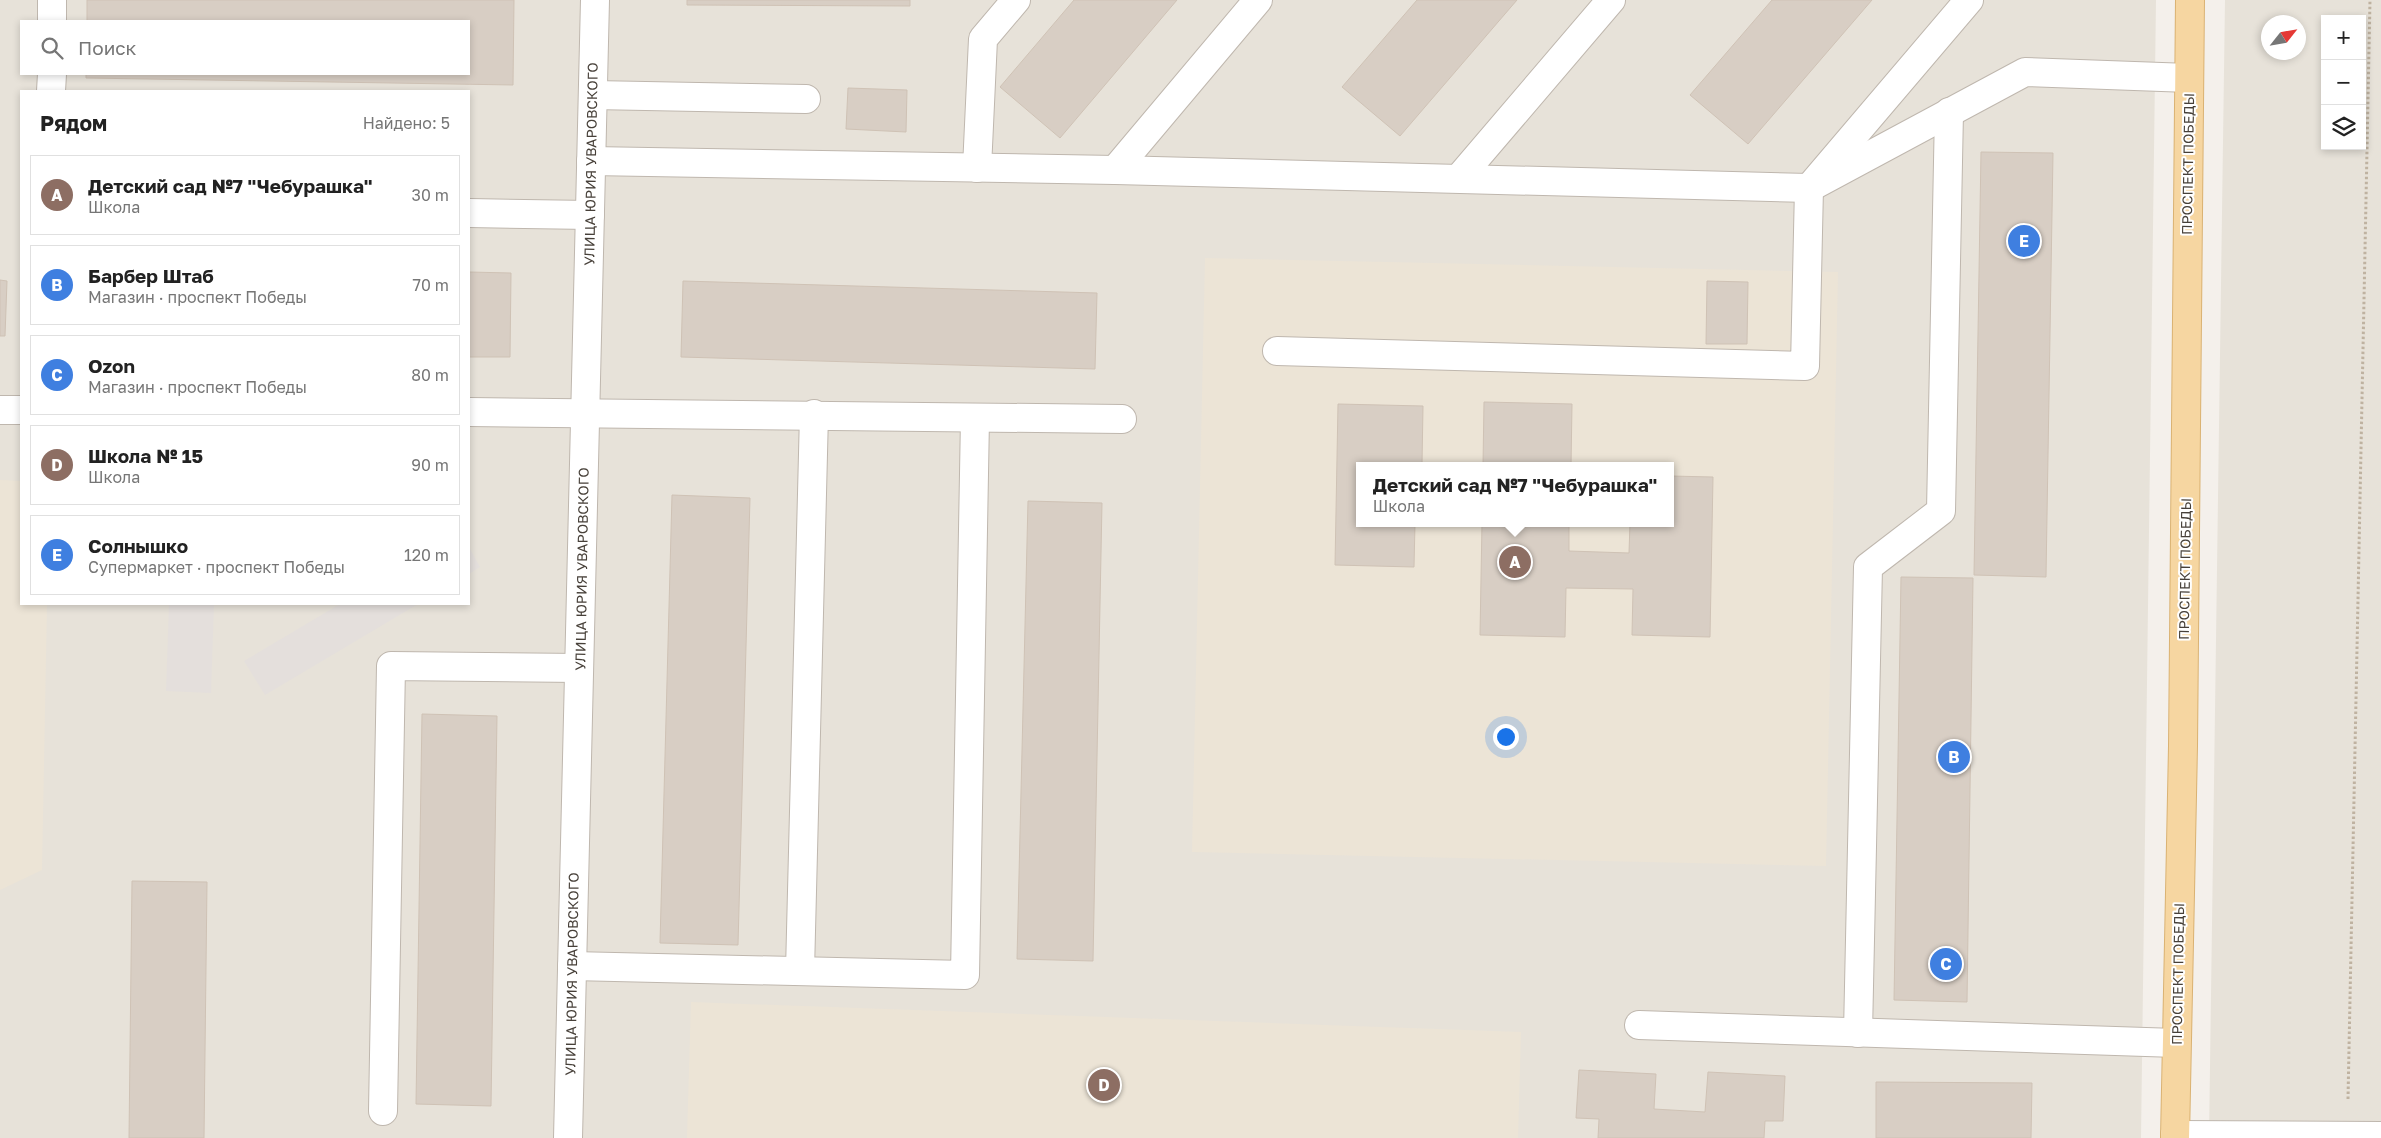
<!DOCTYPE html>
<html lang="ru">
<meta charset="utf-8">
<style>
body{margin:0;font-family:"Golos Text",sans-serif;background:#f6f6f6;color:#222}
.controls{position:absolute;right:15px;top:15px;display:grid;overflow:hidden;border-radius:0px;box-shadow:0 2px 8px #0003}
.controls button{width:45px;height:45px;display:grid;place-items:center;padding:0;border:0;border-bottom:1px solid #e0e0e0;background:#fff;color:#222;font:25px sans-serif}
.compass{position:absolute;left:2261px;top:15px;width:45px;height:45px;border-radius:50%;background:#fff;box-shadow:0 2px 8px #0003;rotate:59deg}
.you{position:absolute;left:1505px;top:736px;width:18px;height:18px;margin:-12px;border:4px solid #fff;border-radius:50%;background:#1a73e8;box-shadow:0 0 0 8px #1a73e833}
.badge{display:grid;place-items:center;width:32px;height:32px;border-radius:50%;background:#b45309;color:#fff;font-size:16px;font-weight:700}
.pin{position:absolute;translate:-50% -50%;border:2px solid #fff;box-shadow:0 1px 5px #0006}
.popup{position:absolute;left:1356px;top:462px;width:318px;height:65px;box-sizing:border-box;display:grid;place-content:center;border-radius:0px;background:#fff;filter:drop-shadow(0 1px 4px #0005);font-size:16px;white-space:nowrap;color:#767676}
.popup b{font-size:19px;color:#222}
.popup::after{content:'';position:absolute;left:50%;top:100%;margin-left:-10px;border:10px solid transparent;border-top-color:#fff}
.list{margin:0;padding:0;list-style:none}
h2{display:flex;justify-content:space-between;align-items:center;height:65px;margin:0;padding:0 20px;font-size:21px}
h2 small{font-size:16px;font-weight:400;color:#767676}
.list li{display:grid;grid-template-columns:32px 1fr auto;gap:15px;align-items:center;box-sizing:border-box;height:80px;margin:0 10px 10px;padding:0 10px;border:1px solid #e0e0e0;border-radius:0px}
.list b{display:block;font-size:19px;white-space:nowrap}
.list p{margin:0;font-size:16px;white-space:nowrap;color:#767676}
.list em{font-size:16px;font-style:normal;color:#767676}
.icon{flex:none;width:28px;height:28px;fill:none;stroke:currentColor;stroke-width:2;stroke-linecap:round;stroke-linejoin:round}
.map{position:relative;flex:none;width:2381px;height:1138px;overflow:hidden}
.search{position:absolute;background:#fff;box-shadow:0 2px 8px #0003;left:20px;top:20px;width:450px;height:55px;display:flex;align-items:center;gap:12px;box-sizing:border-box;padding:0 18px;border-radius:0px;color:#767676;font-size:19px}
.panel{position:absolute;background:#fff;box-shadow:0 2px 8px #0003;left:20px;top:90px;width:450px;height:515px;border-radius:0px}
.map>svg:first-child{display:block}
</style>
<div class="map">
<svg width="2381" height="1138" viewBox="0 0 2381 1138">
<rect width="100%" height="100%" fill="#f4f0eb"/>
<!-- residential -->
<g fill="#e7e2d9" fill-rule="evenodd">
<path d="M0,0h2156l-15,1138h-2141zM21,21h448v53h-448zM21,91h448v513h-448zM1360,466h310v57h-310z"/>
<path d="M2225,0h156v1138h-172zM2325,19h37v127h-37zM2268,22h30v30h-30z"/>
</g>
<!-- industrial -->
<g fill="#e4dfdc">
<path d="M469,547l11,20 -11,7z"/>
<path d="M169,604h45l-3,89 -45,-2z"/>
<path d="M340,604h78l-153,91 -21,-34z"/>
</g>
<!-- education -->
<g fill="#ece4d6" fill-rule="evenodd">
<path d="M1205,258l633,14 -12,594 -634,-14zM1360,466h310v57h-310z"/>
<path d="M0,480l21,1v123h26l-5,266 -42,20z"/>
<path d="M691,1002l830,30 -3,106h-831z"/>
</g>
<!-- building -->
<g fill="#d8cec4" stroke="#cfc2b5">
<path d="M87,0h427l-1,85 -427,-7v-4h383v-53h-382z"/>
<path d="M687,0h223v6l-223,-1z"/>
<path d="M1074,0h103l-117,138 -60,-51z"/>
<path d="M1417,0h100l-117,136 -58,-49z"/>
<path d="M1772,0h100l-124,144 -58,-49z"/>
<path d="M848,88l59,2 -1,42 -60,-3z"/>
<path d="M1981,152l72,1 -7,424 -72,-2z"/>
<path d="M469,272l42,1 -1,84h-41z"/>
<path d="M0,280l7,1 -2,55h-5z"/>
<path d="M683,281l414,12 -2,76 -414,-12z"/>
<path d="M1707,281l41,1 -1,62h-41z"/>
<path d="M1484,402l88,2 -1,62h-211v57h55l-1,44 -79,-2 3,-161 85,2 -1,58 61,1z"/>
<path d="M1670,476l43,1 -3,160 -78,-2 1,-46 -67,-1 -1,49 -85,-2 2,-112h87v28l60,2 1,-30h40z"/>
<path d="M672,495l78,3 -12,447 -78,-2z"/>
<path d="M1028,501l74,2 -9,458 -76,-2z"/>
<path d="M1901,577l72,1 -6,424 -73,-2z"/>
<path d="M422,714l75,2 -6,390 -75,-2z"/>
<path d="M132,881l75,1 -3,256h-75z"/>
<path d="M1579,1070l77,4 -2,35 51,3 3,-40 77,4 -2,45h-18l-1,17h-166l1,-19 -23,-1z"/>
<path d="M1876,1082l156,1 -1,55h-155z"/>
</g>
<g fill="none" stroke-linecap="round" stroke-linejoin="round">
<!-- minor casing -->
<g stroke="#bfb7ae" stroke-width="30">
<g id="minor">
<path d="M52,21v-21"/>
<path d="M51,91l1,-17"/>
<path d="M593,95l213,4"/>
<path d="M591,161l524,9 694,18 216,-116 164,6"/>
<path d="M977,168l6,-129 33,-39"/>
<path d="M1115,170l143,-170"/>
<path d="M1459,178l152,-178"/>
<path d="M469,213l121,2"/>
<path d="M1277,351l528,15 4,-178 160,-188"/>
<path d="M0,410h21"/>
<path d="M469,412l653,7"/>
<path d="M572,966l393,9 10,-557"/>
<path d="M800,971l14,-557"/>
<path d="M1639,1025l537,18"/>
<path d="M1858,1033l10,-466 73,-56 8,-399"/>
<path d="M383,1111l8,-445 188,2"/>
<path d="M2175,1135l206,1"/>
<path d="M568,1138l27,-1138"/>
</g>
</g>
<!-- major casing -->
<g stroke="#dab272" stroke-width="30">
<path id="major" d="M2175,1138l8,-392 7,-746"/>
</g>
<!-- path -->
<path stroke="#bfb2a0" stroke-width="3" stroke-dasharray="2.5 2.5" stroke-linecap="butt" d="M2348,1099l22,-1099"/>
<!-- minor -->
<use href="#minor" stroke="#fff" stroke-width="28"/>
<!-- major -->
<use href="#major" stroke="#f6d6a1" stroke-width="28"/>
</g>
<g text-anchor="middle" stroke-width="4" stroke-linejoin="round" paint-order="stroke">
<!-- street labels -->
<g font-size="14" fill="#474039" stroke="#fff">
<text transform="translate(591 164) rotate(-89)" y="5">УЛИЦА ЮРИЯ УВАРОВСКОГО</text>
<text transform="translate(2188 164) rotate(-89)" y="5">ПРОСПЕКТ ПОБЕДЫ</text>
<text transform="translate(582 569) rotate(-89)" y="5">УЛИЦА ЮРИЯ УВАРОВСКОГО</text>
<text transform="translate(2185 569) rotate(-89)" y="5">ПРОСПЕКТ ПОБЕДЫ</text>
<text transform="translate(572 974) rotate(-89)" y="5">УЛИЦА ЮРИЯ УВАРОВСКОГО</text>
<text transform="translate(2178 974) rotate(-89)" y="5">ПРОСПЕКТ ПОБЕДЫ</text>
</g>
</g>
</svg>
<div class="controls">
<button>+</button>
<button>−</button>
<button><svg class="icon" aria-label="layers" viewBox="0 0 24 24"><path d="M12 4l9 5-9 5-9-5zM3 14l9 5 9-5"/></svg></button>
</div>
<svg class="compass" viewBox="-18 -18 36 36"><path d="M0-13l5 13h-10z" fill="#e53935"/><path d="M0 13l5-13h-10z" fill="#767676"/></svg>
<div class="you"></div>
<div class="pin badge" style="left:1515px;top:562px;background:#8d6e63">A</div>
<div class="popup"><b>Детский сад №7 &quot;Чебурашка&quot;</b>Школа</div>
<div class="pin badge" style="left:1954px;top:757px;background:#3f7fe0">B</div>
<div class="pin badge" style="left:1946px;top:964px;background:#3f7fe0">C</div>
<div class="pin badge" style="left:1104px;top:1085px;background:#8d6e63">D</div>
<div class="pin badge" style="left:2024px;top:241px;background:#3f7fe0">E</div>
<div class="search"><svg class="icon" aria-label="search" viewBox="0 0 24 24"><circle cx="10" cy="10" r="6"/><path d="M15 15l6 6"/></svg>Поиск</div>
<section class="panel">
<h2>Рядом<small>Найдено: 5</small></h2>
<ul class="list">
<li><span class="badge" style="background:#8d6e63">A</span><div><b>Детский сад №7 &quot;Чебурашка&quot;</b><p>Школа</p></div><em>30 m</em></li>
<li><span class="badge" style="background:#3f7fe0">B</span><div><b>Барбер Штаб</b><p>Магазин · проспект Победы</p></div><em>70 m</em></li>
<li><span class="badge" style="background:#3f7fe0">C</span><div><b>Ozon</b><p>Магазин · проспект Победы</p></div><em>80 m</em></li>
<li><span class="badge" style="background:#8d6e63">D</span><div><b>Школа № 15</b><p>Школа</p></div><em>90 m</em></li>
<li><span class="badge" style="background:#3f7fe0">E</span><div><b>Солнышко</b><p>Супермаркет · проспект Победы</p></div><em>120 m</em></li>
</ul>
</section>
</div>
